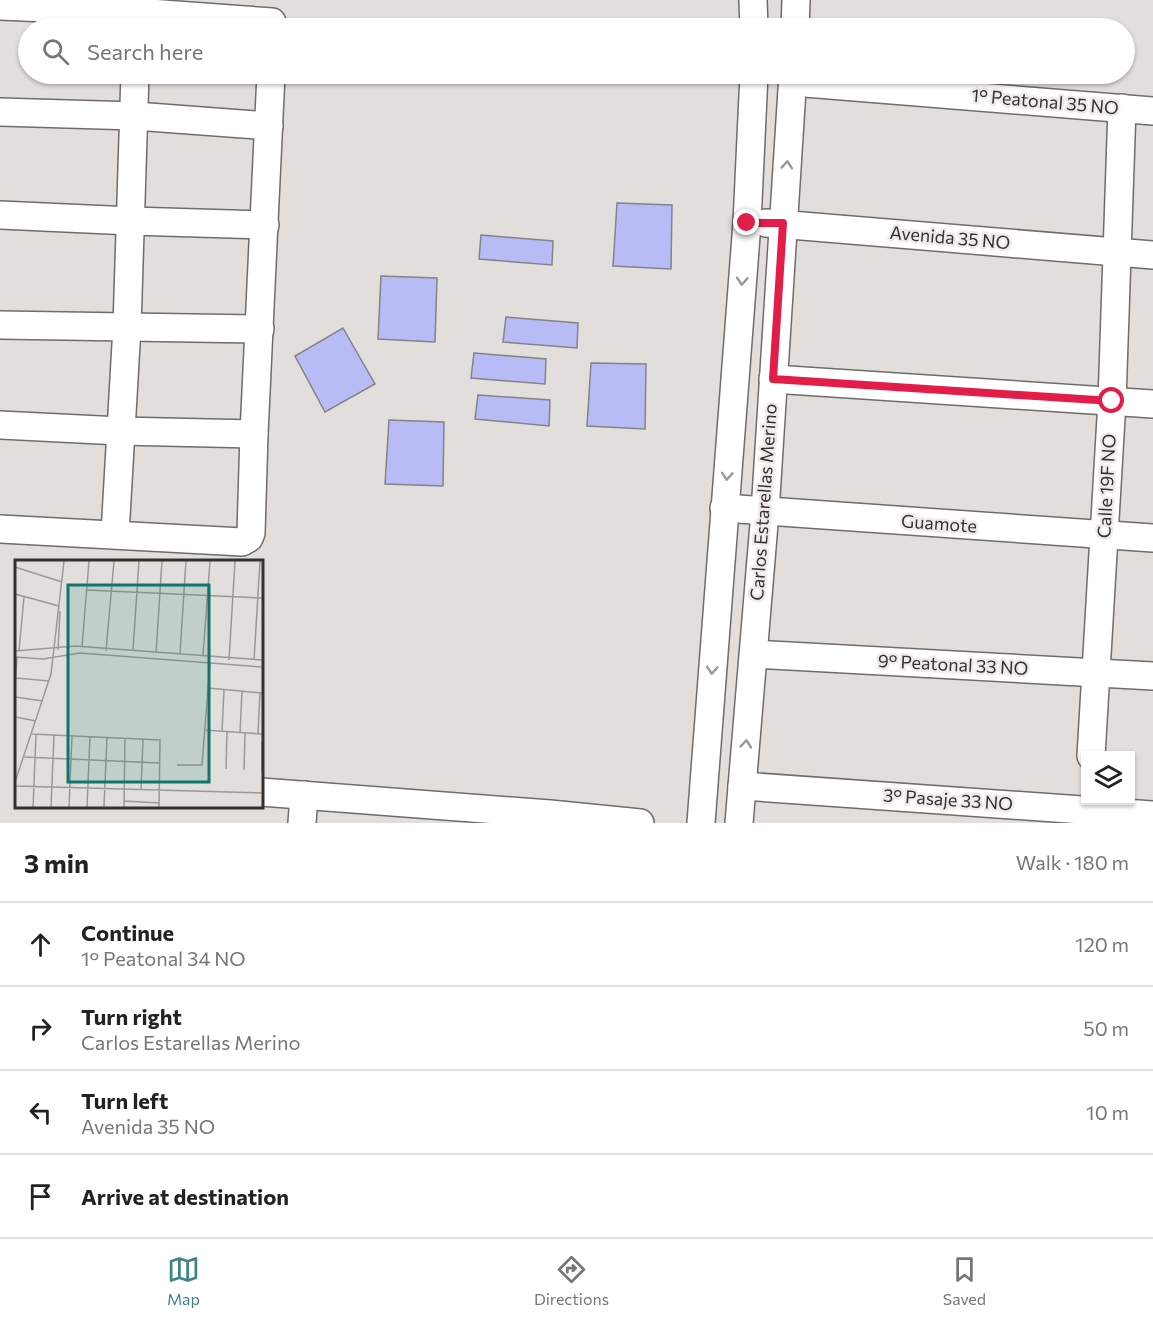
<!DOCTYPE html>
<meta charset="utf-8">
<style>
body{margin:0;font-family:Commissioner,sans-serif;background:#f2f2f2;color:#222}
.controls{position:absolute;right:18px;bottom:18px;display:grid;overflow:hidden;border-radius:0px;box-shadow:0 2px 4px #0004}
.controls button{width:54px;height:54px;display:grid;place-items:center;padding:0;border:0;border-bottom:2px solid #e0e0e0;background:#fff;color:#222;font:30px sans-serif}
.stop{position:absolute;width:18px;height:18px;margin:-14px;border:4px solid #e11d48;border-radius:50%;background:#fff}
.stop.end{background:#e11d48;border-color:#fff;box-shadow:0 2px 6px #0008}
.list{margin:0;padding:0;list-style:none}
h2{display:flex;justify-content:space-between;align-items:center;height:78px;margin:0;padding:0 24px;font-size:26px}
h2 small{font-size:20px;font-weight:400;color:#767676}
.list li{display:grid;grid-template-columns:39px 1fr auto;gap:18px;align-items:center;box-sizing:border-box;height:84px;padding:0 24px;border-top:2px solid #e0e0e0}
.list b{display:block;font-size:22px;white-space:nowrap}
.list p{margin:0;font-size:20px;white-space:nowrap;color:#767676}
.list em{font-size:20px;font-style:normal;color:#767676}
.icon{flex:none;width:33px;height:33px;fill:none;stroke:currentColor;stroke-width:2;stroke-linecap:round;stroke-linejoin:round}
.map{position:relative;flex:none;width:1153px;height:823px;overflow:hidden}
.search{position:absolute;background:#fff;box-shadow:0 2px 4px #0004;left:18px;right:18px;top:18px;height:66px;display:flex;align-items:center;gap:15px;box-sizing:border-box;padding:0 21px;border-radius:33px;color:#767676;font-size:22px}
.sheet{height:414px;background:#fff}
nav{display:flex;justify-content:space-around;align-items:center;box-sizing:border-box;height:84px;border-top:2px solid #e0e0e0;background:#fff;font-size:16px;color:#767676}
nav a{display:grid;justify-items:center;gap:3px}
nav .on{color:#3d8584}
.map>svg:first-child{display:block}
</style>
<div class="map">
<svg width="1153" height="823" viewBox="0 0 1153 823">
<rect width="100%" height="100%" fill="#e1dedb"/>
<!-- building -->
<g fill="#b9bbf6" stroke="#838487" stroke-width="1.5">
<path d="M617,203l55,2 -1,64 -58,-3z"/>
<path d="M481,235l72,6 -1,24 -73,-6z"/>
<path d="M381,276l56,2 -2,64 -57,-3z"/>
<path d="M506,317l72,6 -1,25 -74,-6z"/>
<path d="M343,328l32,56 -50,28 -30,-56z"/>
<path d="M474,353l72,6 -1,25 -74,-6z"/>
<path d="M591,363l55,1 -1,65 -58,-3z"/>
<path d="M478,395l72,5 -1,26 -74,-7z"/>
<path d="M389,420l55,2 -1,64 -58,-2z"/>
</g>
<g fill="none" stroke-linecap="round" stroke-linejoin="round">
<!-- minor casing -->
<g stroke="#6f6c6a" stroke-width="30">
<g id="minor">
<path d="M753,0l1,28"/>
<path d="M0,6l136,6 136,10"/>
<path d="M795,28l1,-28"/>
<path d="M793,82l360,29"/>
<path d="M0,112l135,4 134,10"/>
<path d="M0,215l131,6 134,4"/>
<path d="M766,223l387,32"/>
<path d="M0,325l260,4"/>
<path d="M773,379l380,25"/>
<path d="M0,425l120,6 134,3"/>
<path d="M724,508l429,30"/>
<path d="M0,529l242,13 7,-4 2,-5 3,-99 17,-360"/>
<path d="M115,534l12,-207 8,-253"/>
<path d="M754,654l399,22"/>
<path d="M1091,756l21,-355 10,-293"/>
<path d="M742,786l411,29"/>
<path d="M261,792l289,22 90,9"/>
<path d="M302,823l2,-28"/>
<path d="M701,823l46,-600 7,-149"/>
<path d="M739,823l26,-311 28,-438"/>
</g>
</g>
<!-- minor -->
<use href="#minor" stroke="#fff" stroke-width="27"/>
</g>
<!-- one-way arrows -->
<defs><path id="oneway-chevron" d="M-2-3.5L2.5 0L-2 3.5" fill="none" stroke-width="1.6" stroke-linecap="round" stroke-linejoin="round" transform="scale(1.5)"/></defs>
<g stroke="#999898">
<use href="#oneway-chevron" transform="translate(787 165) rotate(-86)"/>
<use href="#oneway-chevron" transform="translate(742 281) rotate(94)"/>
<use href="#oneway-chevron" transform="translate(727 476) rotate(94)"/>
<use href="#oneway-chevron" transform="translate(712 670) rotate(94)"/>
<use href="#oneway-chevron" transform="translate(746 744) rotate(-85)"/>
</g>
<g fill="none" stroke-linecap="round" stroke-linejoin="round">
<!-- route -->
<path stroke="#e11d48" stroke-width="8" d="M747,223h36l-10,156 339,22"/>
</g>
<g text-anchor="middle" stroke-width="5" stroke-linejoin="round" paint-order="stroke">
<!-- street labels -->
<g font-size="18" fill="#333231" stroke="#efebe8">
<text transform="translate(1045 102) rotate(5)" y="6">1° Peatonal 35 NO</text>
<text transform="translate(950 238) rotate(5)" y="6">Avenida 35 NO</text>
<text transform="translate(1107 486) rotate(-87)" y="6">Calle 19F NO</text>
<text transform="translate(764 502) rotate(-86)" y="6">Carlos Estarellas Merino</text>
<text transform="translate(939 524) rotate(4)" y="6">Guamote</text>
<text transform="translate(953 665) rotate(3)" y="6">9° Peatonal 33 NO</text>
<text transform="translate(948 800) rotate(4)" y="6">3° Pasaje 33 NO</text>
</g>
</g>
<!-- overview -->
<g transform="translate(15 560)">
<rect width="248" height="248" fill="#e1dedb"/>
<path fill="none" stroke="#9b9997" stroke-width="1.5" d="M0,7l47,15M72,30l175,8M0,34l44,12M67,87l7,-86M43,90l2,-39M118,90l6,-89M0,91l60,-5 187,14M4,91l5,-54M91,91l8,-90M141,93l6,-92M165,93l6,-92M188,95l7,-94M0,97l28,2 37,-6 182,14M214,100l6,-99M239,100l6,-99M1,118l33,3M0,127l2,-30M193,128l54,5M0,137l28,4M0,157l21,4M189,170l58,4M207,171l2,-41M225,173l2,-42M17,174l128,6 -1,67M243,174l2,-42M9,197l136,6M162,205h25l8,-102M211,209l1,-37M229,210l1,-37M247,211v-29M0,222l36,-108 13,-113M0,226l247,7M126,230l2,-51M109,241l35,2M18,247l3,-72M36,247l3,-72M54,247l3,-71M72,247l3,-71M89,247l3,-70M109,247l1,-69"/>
<path fill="#0f766e" fill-opacity="0.15" stroke="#0f766e" stroke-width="3" d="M53,25h141v197h-141z"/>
<rect width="248" height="248" fill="none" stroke="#333231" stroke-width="3"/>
</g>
</svg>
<div class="controls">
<button><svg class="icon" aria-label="layers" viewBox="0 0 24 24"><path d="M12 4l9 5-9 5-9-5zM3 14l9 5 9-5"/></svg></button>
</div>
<div class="stop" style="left:1112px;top:401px"></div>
<div class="stop end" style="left:747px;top:223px"></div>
<div class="search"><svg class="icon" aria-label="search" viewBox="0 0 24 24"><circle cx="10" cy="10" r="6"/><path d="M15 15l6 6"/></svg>Search here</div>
</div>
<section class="sheet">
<h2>3 min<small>Walk · 180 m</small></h2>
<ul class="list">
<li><svg class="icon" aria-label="ahead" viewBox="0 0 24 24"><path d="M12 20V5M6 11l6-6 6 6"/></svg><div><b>Continue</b><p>1° Peatonal 34 NO</p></div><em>120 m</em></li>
<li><svg class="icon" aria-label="right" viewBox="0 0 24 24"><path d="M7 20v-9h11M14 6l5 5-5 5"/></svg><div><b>Turn right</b><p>Carlos Estarellas Merino</p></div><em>50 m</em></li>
<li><svg class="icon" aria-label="left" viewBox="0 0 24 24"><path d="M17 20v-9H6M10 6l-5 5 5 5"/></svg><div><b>Turn left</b><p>Avenida 35 NO</p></div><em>10 m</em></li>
<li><svg class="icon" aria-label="arrive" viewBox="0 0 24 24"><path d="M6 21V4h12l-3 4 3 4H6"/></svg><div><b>Arrive at destination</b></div></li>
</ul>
</section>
<nav>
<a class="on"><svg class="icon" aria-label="map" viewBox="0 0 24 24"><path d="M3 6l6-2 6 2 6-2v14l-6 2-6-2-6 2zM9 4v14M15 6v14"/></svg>Map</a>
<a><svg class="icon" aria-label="directions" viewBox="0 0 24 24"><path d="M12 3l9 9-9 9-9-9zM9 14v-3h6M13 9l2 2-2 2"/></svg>Directions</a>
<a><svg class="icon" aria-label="saved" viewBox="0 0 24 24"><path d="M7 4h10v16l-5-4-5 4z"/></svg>Saved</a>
</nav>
